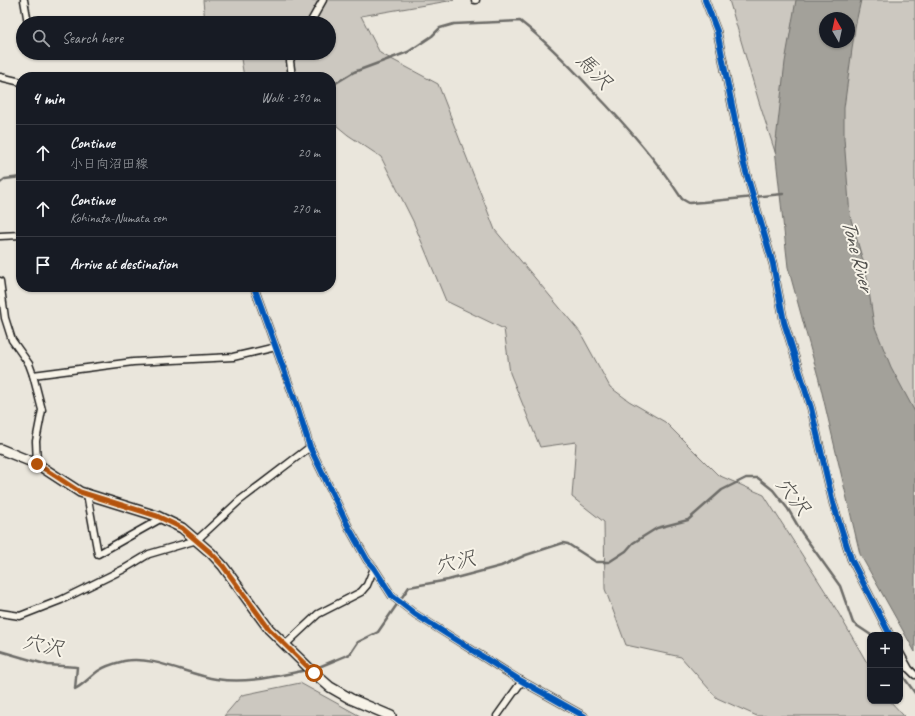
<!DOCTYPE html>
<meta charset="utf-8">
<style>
body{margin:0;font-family:Caveat,"Klee One",sans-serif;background:#20242c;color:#f1f3f6}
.controls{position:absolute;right:12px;bottom:12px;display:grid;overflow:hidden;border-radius:8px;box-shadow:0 1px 3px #0004}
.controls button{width:36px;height:36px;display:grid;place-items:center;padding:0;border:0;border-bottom:1px solid #363941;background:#171b24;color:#f1f3f6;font:20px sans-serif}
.compass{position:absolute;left:819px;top:12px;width:36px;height:36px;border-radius:50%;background:#171b24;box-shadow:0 1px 3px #0004;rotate:351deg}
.stop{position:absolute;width:12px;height:12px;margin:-9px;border:3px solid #b45309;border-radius:50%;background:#fff}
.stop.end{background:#b45309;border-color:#fff;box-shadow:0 1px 4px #0008}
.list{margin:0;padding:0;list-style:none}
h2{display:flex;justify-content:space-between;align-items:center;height:52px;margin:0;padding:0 16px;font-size:17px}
h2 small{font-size:13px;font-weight:400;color:#9ea1a6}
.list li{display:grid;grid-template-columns:26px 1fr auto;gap:12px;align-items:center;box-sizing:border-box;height:56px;padding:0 16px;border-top:1px solid #363941}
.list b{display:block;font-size:15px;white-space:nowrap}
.list p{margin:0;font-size:13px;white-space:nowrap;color:#9ea1a6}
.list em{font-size:13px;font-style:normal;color:#9ea1a6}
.icon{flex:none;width:22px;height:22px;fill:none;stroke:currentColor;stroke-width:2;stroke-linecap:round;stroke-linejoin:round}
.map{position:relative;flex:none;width:915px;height:716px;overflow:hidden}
.search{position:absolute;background:#171b24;box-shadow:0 1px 3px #0004;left:16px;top:16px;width:320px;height:44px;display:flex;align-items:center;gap:10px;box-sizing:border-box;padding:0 14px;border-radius:22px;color:#9ea1a6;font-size:15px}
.panel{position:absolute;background:#171b24;box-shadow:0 1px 3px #0004;left:16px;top:72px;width:320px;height:220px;border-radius:16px}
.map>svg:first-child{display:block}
</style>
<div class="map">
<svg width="915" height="716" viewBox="0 0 915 716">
<rect width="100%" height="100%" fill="#eae6dc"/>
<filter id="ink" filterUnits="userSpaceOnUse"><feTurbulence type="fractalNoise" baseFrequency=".025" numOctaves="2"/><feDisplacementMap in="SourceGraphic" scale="8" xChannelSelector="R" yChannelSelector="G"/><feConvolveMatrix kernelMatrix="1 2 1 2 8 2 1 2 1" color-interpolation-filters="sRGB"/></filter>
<g filter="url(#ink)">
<!-- green -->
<g fill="#ccc8c0" stroke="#74726e" fill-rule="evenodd">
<path d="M203,0h251l-93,16 19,37 58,31 57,146 85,102 30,55 19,14 36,21 53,53 46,20 68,107 38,66v33h20l14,15h-147l-40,-18 -36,-41 -55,-12 -21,-56 -1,-67 -32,-25 4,-55 -36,5 -30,-74 -6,-44 -58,-28 -33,-80 -32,-64 -33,-22 -17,-14v-44h-87l-4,-24h89v-30h-124z"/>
<path d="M729,0h186v553l-27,-50 -129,-401zM825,18h24v24h-24z"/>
<path d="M300,683l60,33h-136l18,-21z"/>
</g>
<!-- water -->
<path fill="#a3a19a" stroke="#6d6c68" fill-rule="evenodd" d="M796,0h65l-6,27 -11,81v30l6,78 16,55 8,54 17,42 24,45v240l-55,-98 -41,-174 -31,-113 -13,-118 10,-87zM825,18h24v24h-24z"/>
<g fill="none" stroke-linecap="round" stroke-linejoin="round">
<!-- stream -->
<g stroke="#6d6c68" stroke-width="2.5">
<path d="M331,86l23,-14 54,-20 24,-16 8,-8 14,-4 66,-3c27,21 50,45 73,70 33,34 63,68 89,108l7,4 14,-1 80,-8"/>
<path d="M0,183l5,-4 16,-2"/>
<path d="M0,651l48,14 29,2 -2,22c9,-5 15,-12 23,-18 7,-5 18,-8 26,-10 28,-6 65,14 92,18 32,5 60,-3 91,-9"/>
<path d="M314,669l36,-15 8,-12 20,-10 31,-45 39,-7 53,-14 25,-11 37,-12 5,1 28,18h13l17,-11 7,-8 24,-15 31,-8 34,-30 24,-12h12l15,12 15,19 14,24 38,53 13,37 18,12"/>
<path d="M900,672l15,21"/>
</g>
<!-- minor casing -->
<g stroke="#1c1c1c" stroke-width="9">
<g id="minor">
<path d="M24,0l4,23"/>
<path d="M475,0h1"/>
<path d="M705,0l12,31 27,134 29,99 11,58 27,86 22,95 18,56 39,76"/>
<path d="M310,23l13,-23"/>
<path d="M0,77l21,5"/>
<path d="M292,77l-2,-16 3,-8"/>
<path d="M0,236l21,-1"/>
<path d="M0,281l5,37 7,22 17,24 4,11 9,35 -6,31 1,23"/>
<path d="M254,287l44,122 12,38 39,81 18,32 7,8 18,28 23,18 103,65 66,37"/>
<path d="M33,375l100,-13 100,-5 43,-10"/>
<path d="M87,494l11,60 64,-36"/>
<path d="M0,613l20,3 41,-16 63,-31 25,-15 48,-14 42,-39 71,-54"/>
<path d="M285,645l33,-31 43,-22 6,-7 7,-17"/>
<path d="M900,653l9,16 6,6"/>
<path d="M497,716l25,-35"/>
</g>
</g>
<!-- secondary casing -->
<g stroke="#1c1c1c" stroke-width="12">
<path id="secondary" d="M0,449l37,15 43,28 77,24 25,12 29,25 12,13 46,63 45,44 16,14 21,12 40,17"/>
</g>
<!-- minor -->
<use href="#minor" stroke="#f7f3e8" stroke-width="6"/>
<!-- secondary -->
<use href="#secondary" stroke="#f7f3e8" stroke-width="9"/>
<!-- cycleway casing -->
<g stroke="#f7f3e8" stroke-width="8">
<g id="cycleway">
<path d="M705,0l12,31 27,134 29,99 11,58 27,86 22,95 18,56 39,76"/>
<path d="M254,287l44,122 12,38 39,81 18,32 7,8 18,28 23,18 103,65 66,37"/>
</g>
</g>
<!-- cycleway -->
<use href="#cycleway" stroke="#0057b8" stroke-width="6"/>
</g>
</g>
<g fill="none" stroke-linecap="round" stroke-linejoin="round" filter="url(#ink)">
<!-- route -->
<path stroke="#b45309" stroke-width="5" d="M37,464l43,28 77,24 25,12 29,25 12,13 46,63 45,44"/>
</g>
<g text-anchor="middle" stroke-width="4" stroke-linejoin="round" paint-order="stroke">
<!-- water labels -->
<g font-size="21" font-style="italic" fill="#52514e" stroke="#f7f3e8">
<text transform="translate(594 71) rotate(46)" y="7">馬沢</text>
<text transform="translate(858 255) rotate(75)" y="7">Tone River</text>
<text transform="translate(793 496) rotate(52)" y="7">穴沢</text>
<text transform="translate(455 562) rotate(-13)" y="7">穴沢</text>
<text transform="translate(43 645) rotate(12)" y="7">穴沢</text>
</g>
</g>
</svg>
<div class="controls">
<button>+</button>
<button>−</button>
</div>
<svg class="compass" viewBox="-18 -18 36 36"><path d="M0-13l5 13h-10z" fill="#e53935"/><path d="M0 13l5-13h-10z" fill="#9ea1a6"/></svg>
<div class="stop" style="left:314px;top:673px"></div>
<div class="stop end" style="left:37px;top:464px"></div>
<div class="search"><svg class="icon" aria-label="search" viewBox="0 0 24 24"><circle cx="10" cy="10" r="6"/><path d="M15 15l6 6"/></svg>Search here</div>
<section class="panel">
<h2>4 min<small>Walk · 290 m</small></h2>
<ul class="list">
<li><svg class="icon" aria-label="ahead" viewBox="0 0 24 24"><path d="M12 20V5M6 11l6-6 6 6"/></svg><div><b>Continue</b><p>小日向沼田線</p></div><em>20 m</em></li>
<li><svg class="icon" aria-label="ahead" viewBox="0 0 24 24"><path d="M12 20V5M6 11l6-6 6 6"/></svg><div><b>Continue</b><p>Kohinata-Numata sen</p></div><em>270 m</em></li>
<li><svg class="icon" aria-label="arrive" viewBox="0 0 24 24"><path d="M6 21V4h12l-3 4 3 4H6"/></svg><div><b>Arrive at destination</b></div></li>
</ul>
</section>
</div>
